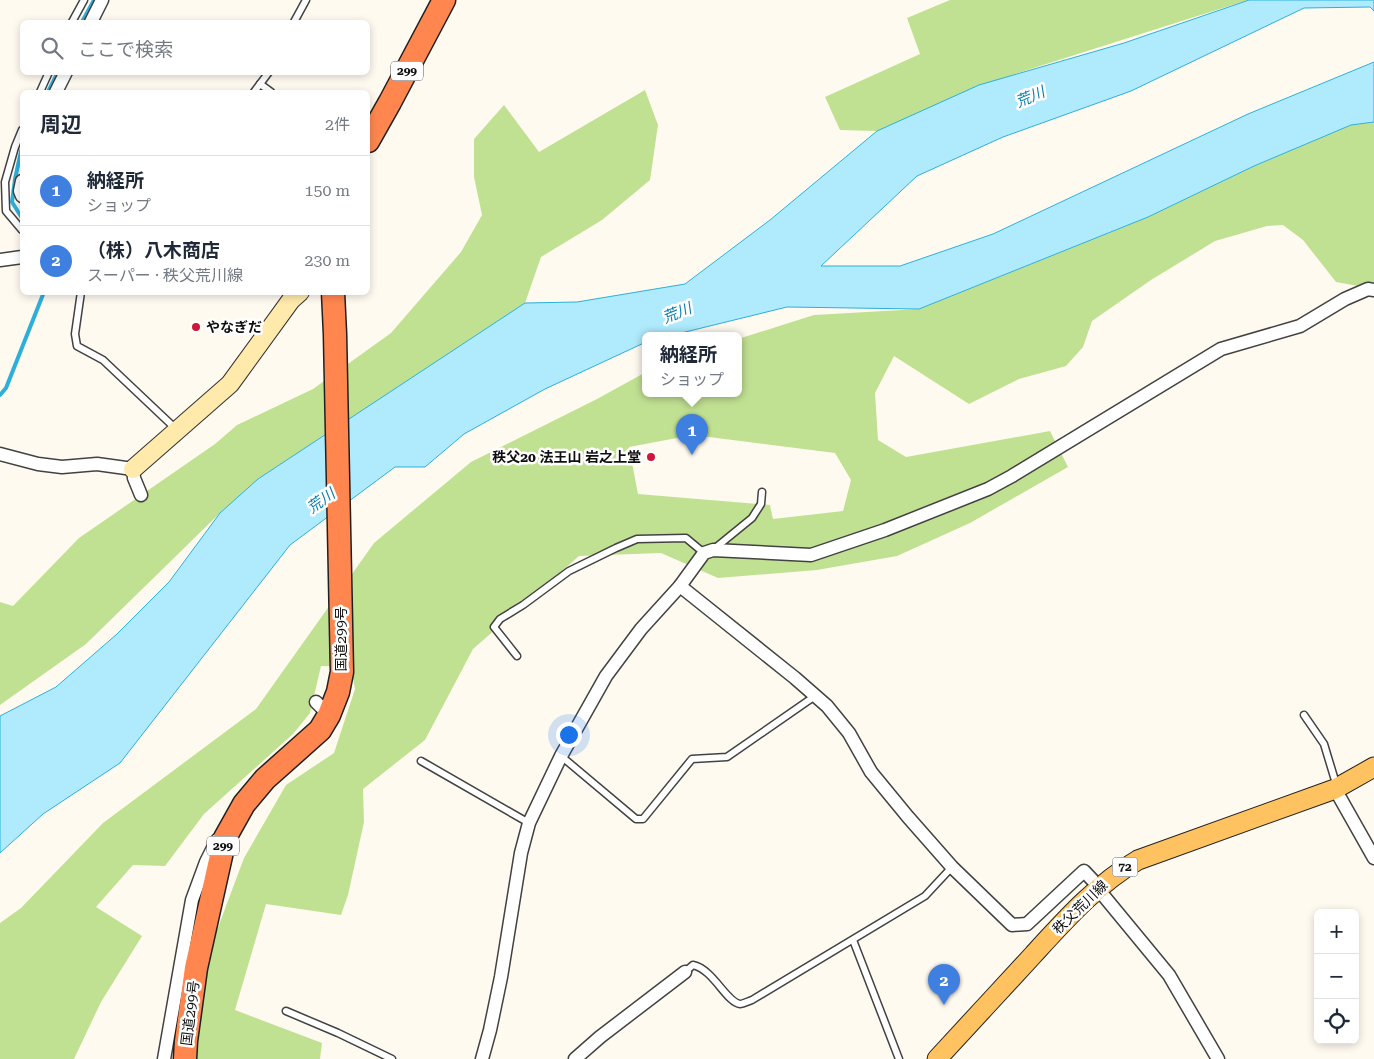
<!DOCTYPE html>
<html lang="ja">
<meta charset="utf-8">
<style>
body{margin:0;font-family:"Roboto Serif","Noto Sans JP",serif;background:#f6f6f7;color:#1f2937}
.controls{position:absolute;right:15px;bottom:15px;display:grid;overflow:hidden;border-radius:8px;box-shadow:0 2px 8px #0003}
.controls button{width:45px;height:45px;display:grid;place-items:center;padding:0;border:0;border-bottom:1px solid #e0e1e3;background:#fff;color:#1f2937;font:25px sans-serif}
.you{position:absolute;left:568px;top:734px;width:18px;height:18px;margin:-12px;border:4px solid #fff;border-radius:50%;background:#1a73e8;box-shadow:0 0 0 8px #1a73e833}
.badge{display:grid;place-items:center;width:32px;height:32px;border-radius:50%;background:#db2777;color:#fff;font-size:16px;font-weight:700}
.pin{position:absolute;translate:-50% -41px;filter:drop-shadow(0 1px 2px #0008)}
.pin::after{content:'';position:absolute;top:26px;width:18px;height:15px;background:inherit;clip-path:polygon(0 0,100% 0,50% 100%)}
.popup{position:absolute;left:642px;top:332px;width:100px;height:65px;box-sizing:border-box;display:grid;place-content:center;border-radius:8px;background:#fff;filter:drop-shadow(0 1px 4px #0005);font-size:16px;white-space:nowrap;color:#747a83}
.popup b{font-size:19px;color:#1f2937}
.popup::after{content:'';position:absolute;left:50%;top:100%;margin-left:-10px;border:10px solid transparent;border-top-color:#fff}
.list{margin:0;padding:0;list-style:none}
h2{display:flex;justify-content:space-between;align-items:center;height:65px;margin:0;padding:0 20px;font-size:21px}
h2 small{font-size:16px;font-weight:400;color:#747a83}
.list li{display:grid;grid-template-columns:32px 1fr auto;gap:15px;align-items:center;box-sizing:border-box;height:70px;padding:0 20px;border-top:1px solid #e0e1e3}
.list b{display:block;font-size:19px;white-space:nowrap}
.list p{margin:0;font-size:16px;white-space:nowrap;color:#747a83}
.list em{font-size:16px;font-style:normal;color:#747a83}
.icon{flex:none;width:28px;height:28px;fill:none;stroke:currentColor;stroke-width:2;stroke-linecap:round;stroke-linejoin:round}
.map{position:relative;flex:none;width:1374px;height:1059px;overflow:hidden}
.search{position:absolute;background:#fff;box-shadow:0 2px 8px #0003;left:20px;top:20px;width:350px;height:55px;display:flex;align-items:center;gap:12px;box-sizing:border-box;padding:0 18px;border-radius:8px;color:#747a83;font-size:19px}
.panel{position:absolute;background:#fff;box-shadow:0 2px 8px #0003;left:20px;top:90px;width:350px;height:205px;border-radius:8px}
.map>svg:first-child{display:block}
</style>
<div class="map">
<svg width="1374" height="1059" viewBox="0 0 1374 1059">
<rect width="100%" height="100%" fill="#fffaf0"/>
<!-- forest -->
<g fill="#c1e192" fill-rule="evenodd">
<path d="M950,0h298l-230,73 -141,58 -37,-1 -15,-33 95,-43 -13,-36z"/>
<path d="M645,90l13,35 -8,55 -48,40 -61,37 -16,46 -267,176 -38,34 -134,131 -86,61v-103l13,4 66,-68 136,-94 22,-19 76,-36 78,-56 70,-81 21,-37 -8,-38v-38l30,-34 35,47z"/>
<path d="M1374,122v164h-16l-22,-4 -33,-42 -20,-15 -16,1 -52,15 -64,39 -59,41 -9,26 -17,19 -47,13 -50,25 -75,-48 -19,37 3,47 28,17 144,-26 18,36 -98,56 -73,33 -80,14 -99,8 -57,-25 -82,3 -106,93 -48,91 -62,49 1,33 -16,73 -7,20 -75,-11 -31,106 87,33 -2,16h-141l35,-121 30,-80 42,-73 48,-32 21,-64 -4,-22 -30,-1 -11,47 -17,21 -89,80 -39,52 -32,-1 -37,42 46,29 -41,66 -27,57h-74v-136l21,-15 82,-85 153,-114 118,-166 97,-81 126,-63 49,-27v22h92v-55l76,-24 105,-6 229,-92 106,-51 97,-41zM693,435l142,18 16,27 -8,31 -70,8 -3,-14 -132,-11 -9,-47z"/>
</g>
<!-- water -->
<path fill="#afebfd" stroke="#2dafdc" d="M1249,0h125v11l-4,-4 -66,1 -173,83 -128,46 -86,39 -96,90h79l93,-32 255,-120 126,-52v60l-23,3 -97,41 -106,51 -229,92 -132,-2 -118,29h-23v6l-101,47 -81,45 -39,33h-30l-105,78 -170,218 -77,51 -43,39v-137l56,-29 61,-53 52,-52 51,-69 38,-34 267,-176 52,-1 108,-18 85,-64 107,-89 102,-46 145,-42z"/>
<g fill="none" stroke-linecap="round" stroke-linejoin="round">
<!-- stream -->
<g stroke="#2dafdc" stroke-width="4">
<path d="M82,22l12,-22"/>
<path d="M48,92l10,-20"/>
<path d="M22,147l-7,32 -3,23 10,16"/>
<path d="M0,395l6,-7 38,-96"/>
</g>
<!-- lane casing -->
<g stroke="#424242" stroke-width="9">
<g id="lane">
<path d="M72,22l12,-22"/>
<path d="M294,22l12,-22"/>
<path d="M260,84l11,8"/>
<path d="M40,92l9,-20"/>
<path d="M254,92l15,-20"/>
<path d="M22,130l-7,17 -10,35 1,29 16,19"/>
<path d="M81,292l-6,42 2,12 26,14 73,69"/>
<path d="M714,549l38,-31 9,-14 1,-12"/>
<path d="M517,656l-23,-29 6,-8 23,-14 46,-34 47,-23 21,-9 49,-1 18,15"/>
<path d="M1304,715l20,29 13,43"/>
<path d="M561,756l75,63h7l49,-60 35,-2 88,-61"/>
<path d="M421,761l108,62"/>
<path d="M853,940l46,119"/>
<path d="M685,972l8,-7c20,4 34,38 47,39 3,0 9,-3 12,-4l173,-104 27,-29"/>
<path d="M286,1011l52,22 54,26"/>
</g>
</g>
<!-- street casing -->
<g stroke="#424242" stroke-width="15">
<g id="street">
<path d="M91,22l11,-22"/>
<path d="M56,92l10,-20"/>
<path d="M22,181l-2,10 2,5"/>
<path d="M0,260l22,-3"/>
<path d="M0,454l38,10 24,3 35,-3 36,5 1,9 7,17"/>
<path d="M680,586l115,92 32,28 22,27 22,39 37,45 44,50 60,58 15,-1 57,-53 15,16 4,8 66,80 49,84"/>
<path d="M316,702l13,13"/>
<path d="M1335,789l39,69"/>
<path d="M164,1059l28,-159 14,-38 11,-22"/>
<path d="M482,1059l8,-29 11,-53 20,-124 8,-30 32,-67 45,-80 35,-47 39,-43 24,-33 9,-3 98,5 74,-25 103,-41 24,-13 209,-127 79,-23 45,-27 23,-10 6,1"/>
<path d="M575,1059l25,-22 85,-65"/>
</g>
</g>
<!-- secondary casing -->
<g stroke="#313131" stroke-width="20">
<path id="secondary" d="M133,469l97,-85 61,-84 9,-8"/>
</g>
<!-- primary casing -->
<g stroke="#202020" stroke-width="21">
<path id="primary" d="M937,1059c32,-35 64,-69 96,-104 32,-35 64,-71 105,-95l197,-71 39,-22"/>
</g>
<!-- highway casing -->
<g stroke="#202020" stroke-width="25">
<g id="highway">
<path d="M368,141l22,-39 54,-102"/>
<path d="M185,1059l1,-18 10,-73 29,-130 19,-34 21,-25 55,-49 9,-15 9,-23 4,-20 -7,-338 -2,-42"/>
</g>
</g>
<!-- lane -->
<use href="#lane" stroke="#fff" stroke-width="6"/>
<!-- street -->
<use href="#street" stroke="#fff" stroke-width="12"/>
<!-- secondary -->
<use href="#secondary" stroke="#ffeaab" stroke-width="18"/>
<!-- primary -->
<use href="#primary" stroke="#ffc260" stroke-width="19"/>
<!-- highway -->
<use href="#highway" stroke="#ff864e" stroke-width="22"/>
</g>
<!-- markers -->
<g fill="#ce173a" stroke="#fff" stroke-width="2">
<circle cx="196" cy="327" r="5"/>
<circle cx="651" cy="457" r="5"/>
</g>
<g text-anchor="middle" stroke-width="5" stroke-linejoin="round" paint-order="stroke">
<!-- shield labels -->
<g fill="#fff" stroke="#575757" stroke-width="1">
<rect x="391" y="61.5" width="32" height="19" rx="4"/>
<rect x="207" y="836.5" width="32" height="19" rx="4"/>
<rect x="1112.5" y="857.5" width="25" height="19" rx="4"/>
</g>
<g font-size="12" font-weight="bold" fill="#0f0f0f">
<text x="407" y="75">299</text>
<text x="223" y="850">299</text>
<text x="1125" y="871">72</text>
</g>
<!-- poi labels -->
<g font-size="14" font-weight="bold" fill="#0f0f0f" stroke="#fff" text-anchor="start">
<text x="206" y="332">やなぎだ</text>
<text x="641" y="462" text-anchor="end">秩父20 法王山 岩之上堂</text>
</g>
<!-- street labels -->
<g font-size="14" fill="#0f0f0f" stroke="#fff">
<text transform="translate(341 639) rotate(-90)" y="5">国道299号</text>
<text transform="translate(1080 907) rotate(-44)" y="5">秩父荒川線</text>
<text transform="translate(190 1013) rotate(-83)" y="5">国道299号</text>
</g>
<!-- water labels -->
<g font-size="15" font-style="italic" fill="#097eaf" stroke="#fff">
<text transform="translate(1030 97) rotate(-23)" y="5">荒川</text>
<text transform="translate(677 313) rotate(-22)" y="5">荒川</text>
<text transform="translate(321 501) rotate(-36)" y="5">荒川</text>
</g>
</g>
</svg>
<div class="controls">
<button>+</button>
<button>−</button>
<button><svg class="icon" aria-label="locate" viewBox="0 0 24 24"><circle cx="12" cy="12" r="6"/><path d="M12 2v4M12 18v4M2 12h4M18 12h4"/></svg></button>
</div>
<div class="you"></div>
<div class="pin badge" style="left:692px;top:455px;background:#3f7fe0">1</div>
<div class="popup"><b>納経所</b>ショップ</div>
<div class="pin badge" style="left:944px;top:1005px;background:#3f7fe0">2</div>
<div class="search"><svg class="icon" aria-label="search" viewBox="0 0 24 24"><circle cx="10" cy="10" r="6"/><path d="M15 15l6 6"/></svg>ここで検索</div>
<section class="panel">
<h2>周辺<small>2件</small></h2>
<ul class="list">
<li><span class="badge" style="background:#3f7fe0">1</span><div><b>納経所</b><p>ショップ</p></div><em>150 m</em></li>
<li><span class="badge" style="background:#3f7fe0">2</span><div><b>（株）八木商店</b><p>スーパー · 秩父荒川線</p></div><em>230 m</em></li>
</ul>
</section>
</div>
